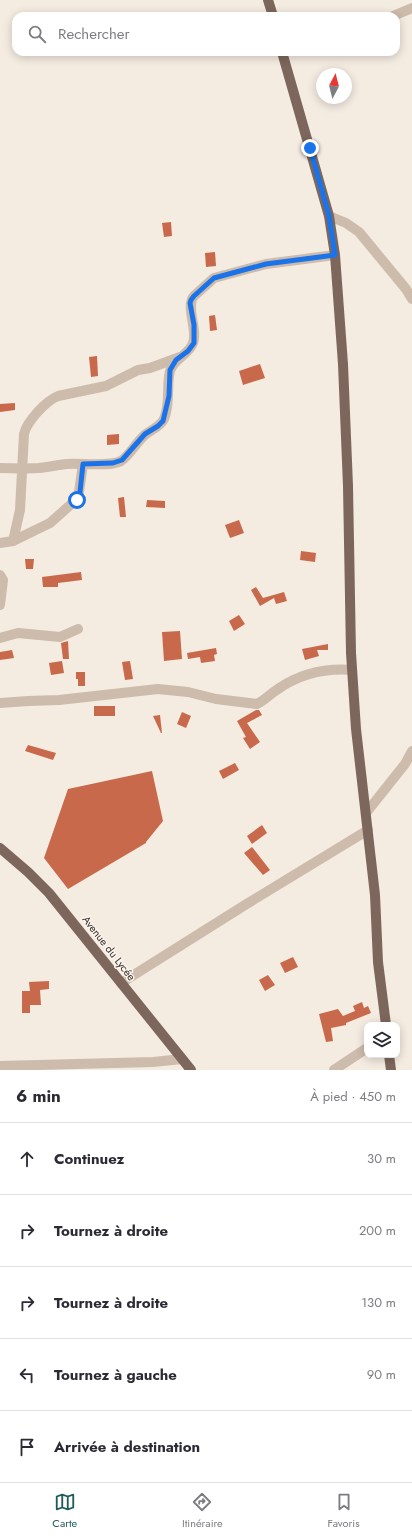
<!DOCTYPE html>
<html lang="fr">
<meta charset="utf-8">
<style>
body{margin:0;font-family:Jost,sans-serif;background:#f2f2f3;color:#2b2b33}
.controls{position:absolute;right:12px;bottom:12px;display:grid;overflow:hidden;border-radius:8px;box-shadow:0 2px 10px #0003}
.controls button{width:36px;height:36px;display:grid;place-items:center;padding:0;border:0;border-bottom:1px solid #e1e1e2;background:#fff;color:#2b2b33;font:20px sans-serif}
.compass{position:absolute;left:316px;top:68px;width:36px;height:36px;border-radius:50%;background:#fff;box-shadow:0 2px 10px #0003;rotate:7deg}
.stop{position:absolute;width:12px;height:12px;margin:-9px;border:3px solid #1a73e8;border-radius:50%;background:#fff}
.stop.end{background:#1a73e8;border-color:#fff;box-shadow:0 1px 4px #0008}
.list{margin:0;padding:0;list-style:none}
h2{display:flex;justify-content:space-between;align-items:center;height:52px;margin:0;padding:0 16px;font-size:17px}
h2 small{font-size:13px;font-weight:400;color:#7c7c81}
.list li{display:grid;grid-template-columns:26px 1fr auto;gap:12px;align-items:center;box-sizing:border-box;height:72px;padding:0 16px;border-top:1px solid #e1e1e2}
.list b{display:block;font-size:15px;white-space:nowrap}
.list em{font-size:13px;font-style:normal;color:#7c7c81}
.icon{flex:none;width:22px;height:22px;fill:none;stroke:currentColor;stroke-width:2;stroke-linecap:round;stroke-linejoin:round}
.map{position:relative;flex:none;width:412px;height:1070px;overflow:hidden}
.search{position:absolute;background:#fff;box-shadow:0 2px 10px #0003;left:12px;right:12px;top:12px;height:44px;display:flex;align-items:center;gap:10px;box-sizing:border-box;padding:0 14px;border-radius:12px;color:#7c7c81;font-size:15px}
.sheet{height:412px;background:#fff}
nav{display:flex;justify-content:space-around;align-items:center;box-sizing:border-box;height:56px;border-top:1px solid #e1e1e2;background:#fff;font-size:11px;color:#7c7c81}
nav a{display:grid;justify-items:center;gap:2px}
nav .on{color:#1f5a5e}
.map>svg:first-child{display:block}
</style>
<div class="map">
<svg width="412" height="1070" viewBox="0 0 412 1070">
<rect width="100%" height="100%" fill="#f4ebe1"/>
<!-- building -->
<g fill="#c8694b">
<path d="M171,222l1,14 -8,1 -2,-14z"/>
<path d="M215,252l1,14 -10,1 -1,-14z"/>
<path d="M215,315l2,15 -7,1 -1,-15z"/>
<path d="M97,356l1,20 -7,1 -2,-20z"/>
<path d="M260,364l5,14 -22,7 -4,-14z"/>
<path d="M15,403v7l-15,2v-8z"/>
<path d="M119,434v10l-12,1v-10z"/>
<path d="M124,497l2,20h-6l-2,-19z"/>
<path d="M147,500l18,1v7l-19,-1z"/>
<path d="M239,520l5,13 -14,5 -5,-13z"/>
<path d="M301,551l15,2 -1,9 -15,-2z"/>
<path d="M25,559h9l-1,10h-7z"/>
<path d="M81,572l1,8 -24,3v4h-15l-1,-10z"/>
<path d="M256,587l7,11 21,-6 3,9 -11,3 -2,-6 -14,8 -9,-16z"/>
<path d="M239,615l6,9 -11,7 -5,-10z"/>
<path d="M180,631l2,28 -18,2 -2,-29z"/>
<path d="M68,641l1,18h-6l-2,-16z"/>
<path d="M328,644v6h-11l2,6 -14,4 -3,-11z"/>
<path d="M216,648l1,6 -3,1 1,6 -14,2 -1,-6 -12,2 -1,-6z"/>
<path d="M12,650l2,8 -14,2v-8z"/>
<path d="M62,661l2,12 -13,2 -2,-12z"/>
<path d="M130,661l3,18 -8,1 -3,-18z"/>
<path d="M76,672h9v14h-7v-7h-2z"/>
<rect x="94" y="706" width="21" height="10"/>
<path d="M256,710h3l3,5 -15,8 13,19 -10,7 -7,-11 3,-1 -9,-16z"/>
<path d="M182,712l9,4 -5,12 -9,-4z"/>
<path d="M160,715l2,18h-1l-8,-17z"/>
<path d="M28,745l28,8 -3,7 -28,-9z"/>
<path d="M235,763l4,7 -16,9 -4,-8z"/>
<path d="M152,771l11,50 -17,21v1l-78,46 -24,-31 24,-69z"/>
<path d="M262,825l5,8 -15,11 -5,-8z"/>
<path d="M252,847l18,23 -7,5 -19,-22z"/>
<path d="M293,957l5,10 -13,6 -5,-10z"/>
<path d="M268,975l7,10 -10,6 -6,-11z"/>
<path d="M49,981v8l-9,1 1,15h-11v8h-8v-22h8l-1,-9z"/>
<path d="M362,1002l2,6 4,-2 3,7 -25,10v2l-15,3 2,13 -7,1 -7,-28 19,-5 5,7 12,-5 -2,-5z"/>
</g>
<g fill="none" stroke-linecap="round" stroke-linejoin="round">
<!-- minor -->
<g stroke="#cdbbac" stroke-width="10">
<path d="M393,16l19,-8"/>
<path d="M329,216l17,7 13,9 47,57 6,10"/>
<path d="M0,468c13,0 26,1 39,0 10,-1 18,-3 28,-4 13,-1 43,3 54,-3 10,-7 15,-19 25,-27 6,-5 14,-7 18,-15 7,-17 2,-32 6,-48 4,-13 19,-16 23,-28 5,-13 -8,-37 1,-47l20,-18 52,-14 69,-9"/>
<path d="M13,541l7,-31 4,-76c3,-13 22,-33 34,-38l48,-10 32,-16 12,-2 30,-11"/>
<path d="M0,543l13,-2 37,-18 27,-24 2,-7 4,-28"/>
<path d="M0,575l3,5 -3,25"/>
<path d="M0,638l18,-5 42,4 18,-8"/>
<path d="M0,703l28,-2 31,-1 99,-11 30,3 28,7 41,5c8,-4 13,-10 21,-15 22,-15 48,-21 74,-19"/>
<path d="M366,813l39,-49 7,-13"/>
<path d="M121,983l124,-78 123,-75"/>
<path d="M0,1066l153,-4 29,-3"/>
<path d="M334,1070l33,-22"/>
</g>
<!-- major -->
<g stroke="#7d675c" stroke-width="10">
<path d="M268,0l5,16"/>
<path d="M282,52l47,164 6,39 8,109 5,122 3,167 5,76 19,166 3,67 8,63"/>
<path d="M0,848l28,24 21,21 142,177"/>
<path d="M389,1055l2,15"/>
</g>
</g>
<g fill="none" stroke-linecap="round" stroke-linejoin="round">
<!-- route -->
<path stroke="#1a73e8" stroke-width="5" d="M77,500l3,-8 3,-28 30,-1 9,-3 23,-26 13,-8 5,-5 6,-25 1,-26 6,-10 12,-9 6,-8v-18l-4,-22 1,-3 3,-4 20,-18 52,-14 69,-9 -6,-39 -19,-68"/>
</g>
<g text-anchor="middle" stroke-width="3" stroke-linejoin="round" paint-order="stroke">
<!-- street labels -->
<g font-size="11" fill="#3b302b" stroke="#fbf5ee">
<text transform="translate(109 948) rotate(52)" y="4">Avenue du Lycée</text>
</g>
</g>
</svg>
<div class="controls">
<button><svg class="icon" aria-label="layers" viewBox="0 0 24 24"><path d="M12 4l9 5-9 5-9-5zM3 14l9 5 9-5"/></svg></button>
</div>
<svg class="compass" viewBox="-18 -18 36 36"><path d="M0-13l5 13h-10z" fill="#e53935"/><path d="M0 13l5-13h-10z" fill="#7c7c81"/></svg>
<div class="stop" style="left:77px;top:500px"></div>
<div class="stop end" style="left:310px;top:148px"></div>
<div class="search"><svg class="icon" aria-label="search" viewBox="0 0 24 24"><circle cx="10" cy="10" r="6"/><path d="M15 15l6 6"/></svg>Rechercher</div>
</div>
<section class="sheet">
<h2>6 min<small>À pied · 450 m</small></h2>
<ul class="list">
<li><svg class="icon" aria-label="ahead" viewBox="0 0 24 24"><path d="M12 20V5M6 11l6-6 6 6"/></svg><div><b>Continuez</b></div><em>30 m</em></li>
<li><svg class="icon" aria-label="right" viewBox="0 0 24 24"><path d="M7 20v-9h11M14 6l5 5-5 5"/></svg><div><b>Tournez à droite</b></div><em>200 m</em></li>
<li><svg class="icon" aria-label="right" viewBox="0 0 24 24"><path d="M7 20v-9h11M14 6l5 5-5 5"/></svg><div><b>Tournez à droite</b></div><em>130 m</em></li>
<li><svg class="icon" aria-label="left" viewBox="0 0 24 24"><path d="M17 20v-9H6M10 6l-5 5 5 5"/></svg><div><b>Tournez à gauche</b></div><em>90 m</em></li>
<li><svg class="icon" aria-label="arrive" viewBox="0 0 24 24"><path d="M6 21V4h12l-3 4 3 4H6"/></svg><div><b>Arrivée à destination</b></div></li>
</ul>
</section>
<nav>
<a class="on"><svg class="icon" aria-label="map" viewBox="0 0 24 24"><path d="M3 6l6-2 6 2 6-2v14l-6 2-6-2-6 2zM9 4v14M15 6v14"/></svg>Carte</a>
<a><svg class="icon" aria-label="directions" viewBox="0 0 24 24"><path d="M12 3l9 9-9 9-9-9zM9 14v-3h6M13 9l2 2-2 2"/></svg>Itinéraire</a>
<a><svg class="icon" aria-label="saved" viewBox="0 0 24 24"><path d="M7 4h10v16l-5-4-5 4z"/></svg>Favoris</a>
</nav>
